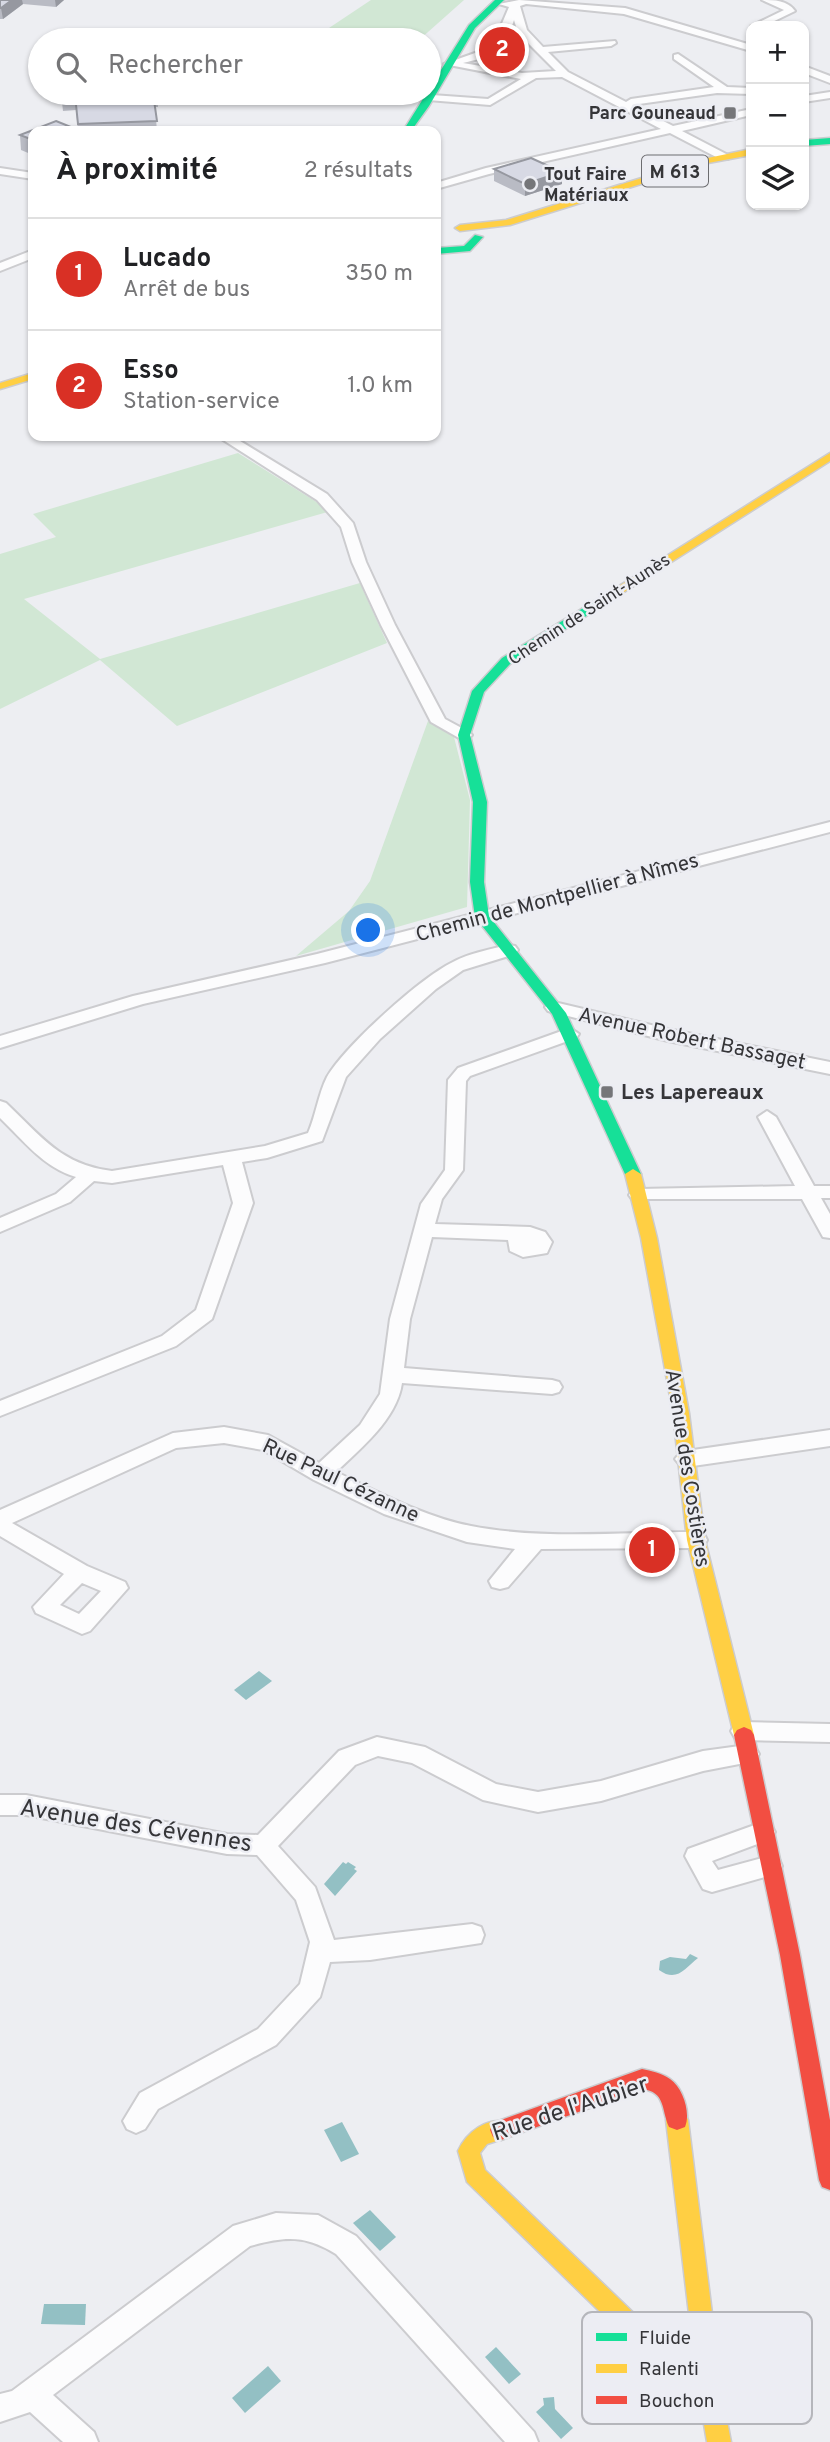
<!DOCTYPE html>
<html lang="fr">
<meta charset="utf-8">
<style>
body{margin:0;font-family:Overpass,sans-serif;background:#f6f6f6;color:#202124}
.controls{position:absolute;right:21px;top:21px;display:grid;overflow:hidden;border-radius:14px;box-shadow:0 2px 5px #0004}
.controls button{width:63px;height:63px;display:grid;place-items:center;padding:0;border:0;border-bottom:2px solid #e0e0e0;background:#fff;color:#202124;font:35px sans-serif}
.you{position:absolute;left:369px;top:931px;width:24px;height:24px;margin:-18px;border:5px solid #fff;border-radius:50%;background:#1a73e8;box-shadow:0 0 0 10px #1a73e833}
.badge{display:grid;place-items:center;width:46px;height:46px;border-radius:50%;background:#d93025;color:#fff;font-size:23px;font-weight:700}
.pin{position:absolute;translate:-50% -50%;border:4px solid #fff;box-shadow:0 2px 7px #0006}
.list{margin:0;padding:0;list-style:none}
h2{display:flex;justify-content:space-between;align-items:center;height:91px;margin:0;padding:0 28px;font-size:30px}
h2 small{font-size:23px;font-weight:400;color:#757577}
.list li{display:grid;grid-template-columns:46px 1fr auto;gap:21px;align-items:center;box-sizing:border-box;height:112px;padding:0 28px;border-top:2px solid #e0e0e0}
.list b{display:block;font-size:26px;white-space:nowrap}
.list p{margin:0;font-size:23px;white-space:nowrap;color:#757577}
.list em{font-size:23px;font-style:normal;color:#757577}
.icon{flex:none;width:38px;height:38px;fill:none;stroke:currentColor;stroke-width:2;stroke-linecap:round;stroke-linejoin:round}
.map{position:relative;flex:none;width:830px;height:2442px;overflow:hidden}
.search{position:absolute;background:#fff;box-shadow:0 2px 5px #0004;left:28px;top:28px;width:413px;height:77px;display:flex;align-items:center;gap:18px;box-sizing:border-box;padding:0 24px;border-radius:38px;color:#757577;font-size:26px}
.panel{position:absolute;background:#fff;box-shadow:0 2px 5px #0004;left:28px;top:126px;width:413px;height:315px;border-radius:14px}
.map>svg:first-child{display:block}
</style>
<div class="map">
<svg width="830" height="2442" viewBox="0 0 830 2442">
<rect width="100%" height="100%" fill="#edeef2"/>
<!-- green -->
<g fill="#d1e7d4">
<path d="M371,0h93l-45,40h-108z"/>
<path d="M238,453l93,58 -307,88 76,60 260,-76 27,60 -210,83 -77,-66 -100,49v-155l56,-17 -23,-23z"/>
<path d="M428,721l26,16 16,63 -3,107 -171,49 53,-45 21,-30z"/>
</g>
<!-- water -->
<g fill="#93c0c4">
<path d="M259,1671l13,10 -26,19 -12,-10z"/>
<path d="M343,1862l3,2 2,-2 8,5 -2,2 3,2 -22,25 -11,-12z"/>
<path d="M690,1954l8,4c-13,10 -21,25 -39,12l1,-9 10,-4 16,2z"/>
<path d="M342,2122l17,32 -18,8 -17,-32z"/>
<path d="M370,2210l26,27 -16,14 -27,-28z"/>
<path d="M44,2304h42l-1,21 -44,-1z"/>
<path d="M496,2347l25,27 -12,10 -24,-27z"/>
<path d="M268,2366l13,15 -36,32 -13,-15z"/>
<path d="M554,2397l1,12 18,19 -12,11 -25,-27 8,-7 -1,-7z"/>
</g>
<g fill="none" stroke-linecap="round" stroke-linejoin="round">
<!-- street casing -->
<g stroke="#cccccf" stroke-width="4">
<g id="street">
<path d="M519,0l106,8 126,37v6l-127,-37 -98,-10 -6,2 7,24 16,17 72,-6 1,2 -5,3 -63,6 20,20 58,30 5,-3 83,-12 -40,-28v-4l4,-1 49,33 24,1v6l-34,-1 -85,12 41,21 78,-17v6l-69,16 46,24v4h-8l-50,-26 -181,41 -53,15v-6l50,-15 175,-39 -99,-52 -26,1 -46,27 -62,-5 -1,-2 5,-3 56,4 33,-20 -77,-15 48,-17 17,-40 -10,-3zM514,20l4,13 38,38 -34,2 -59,-10c33,-8 40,-10 51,-43z"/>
<path d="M762,0c13,0 25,0 33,11l-31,15h-13l33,-16z"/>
<path d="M804,66l26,10v7l-26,-10z"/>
<path d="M830,92v6l-26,4v-6z"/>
<path d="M0,168l33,5v6l-33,-5z"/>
<path d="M33,250v8l-33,13v-8z"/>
<path d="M217,436h15l95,58 26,29 13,39 29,63 50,94 24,13 3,3 -3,3h-10l-28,-16 -50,-97 -29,-63 -11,-35 -24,-27z"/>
<path d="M830,822v10l-505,131 -182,41 -143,44v-12l133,-40 184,-42z"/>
<path d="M509,945l6,1 3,4 -3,4 -52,16 -27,19 -56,50 -34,38 -24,64 -55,17 -25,4 11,41 -41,116 -36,27 -176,70v-15l162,-65 34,-26 37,-107 -10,-38 -111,18 -18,-2 -24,21 -70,30v-14l56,-24 20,-17c-32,-9 -53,-37 -76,-59v-17l6,2c35,33 55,62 106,68l153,-25 43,-13c8,-18 10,-38 19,-56 18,-31 93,-99 126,-115 17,-9 38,-13 56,-17z"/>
<path d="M554,1002l114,27 162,33v12l-162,-33 -120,-30 -3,-4z"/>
<path d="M570,1028l9,6 -3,4 -106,38 -4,5 -3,89 -21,29 -7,25 95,3 15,5 7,10 -5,11 -24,4 -13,-6 -2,-11 -76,-3 -22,82 -6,49 148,12 7,2 3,5 -3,5 -7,2 -150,-11c-5,36 -41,65 -66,89 43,20 88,45 135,54 71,14 152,6 225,6l8,2 3,6 -3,6 -8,2 -155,1 -33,38 -8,2 -8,-2 -3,-6 26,-32 -48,-7 -83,-28 -70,-34 -51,-30 -39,-7 -48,5 -164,75 75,43 38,16 3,6 -38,43 -8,3 -46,-21 -3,-6 31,-33 -64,-38v-26l173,-77 51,-6 44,8 51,28 41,-38 20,-31 10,-75 31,-115 24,-34 3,-90 10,-12zM82,1583l19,8 -22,23 -19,-9z"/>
<path d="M767,1111l9,6 38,69h16v12h-9l9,16v24l-7,-1 -21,-38h-170l-3,-4 3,-4 7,-2 156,-3 -37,-69z"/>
<path d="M830,1430v16l-144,21 -7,-3 -4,-5 4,-5 7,-3z"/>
<path d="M743,1722l87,2v18l-87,-2 -8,-2 -4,-7 4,-7z"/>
<path d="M377,1737l48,10 71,37 42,8 63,-11 102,-30 44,-6 8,2 4,7 -4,7 -52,10 -102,30 -63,11 -55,-12 -71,-37 -34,-7 -23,9 -77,81 37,41 19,53 138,-16 9,3 3,8 -3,8 -111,17 -40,2 -10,35 -44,48 -118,64 -13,20 -9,4 -9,-4 -4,-8 17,-28 118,-64 42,-45 10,-42 -14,-42 -39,-45 -30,-1 -201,-39h-26v-20h26l201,39 31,1 81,-84z"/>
<path d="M763,1822l8,3 4,7 -4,7 -59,22 6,9 52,-14 9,3 3,7 -3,7 -67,19 -9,-3 -18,-33 3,-7z"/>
<path d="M276,2213l42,2 38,21 178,196 4,10h-33l-169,-188c-31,-19 -50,-18 -86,-8l-197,149 41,37 4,10h-35l-33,-30 -30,10v-28l12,-3 221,-165z"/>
</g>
</g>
<!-- fast casing -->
<g stroke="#cccccf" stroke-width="3">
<g id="fast">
<path d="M495,0h9l-29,28 -46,78 -18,25h-8l66,-106z"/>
<path d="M830,138v6l-26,2v-6z"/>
<path d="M475,235l8,2 -13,14 -34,3v-6l28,-2z"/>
<path d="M606,594l4,1v6l-100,63 -26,28 -14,43 17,67 -3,80 5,34 77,97 75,161 -8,5 -8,-5 -73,-160 -77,-97 -5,-35 3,-80 -15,-67 14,-44 30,-33z"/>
</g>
</g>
<!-- slow casing -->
<g stroke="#cccccf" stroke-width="3">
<g id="slow">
<path d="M751,149v6l-43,8 -198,62 -50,6 -5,-3 5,-3 46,-5 197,-61z"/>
<path d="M33,373v6l-33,10v-6z"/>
<path d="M830,453v8l-220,140h-8l-2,-3z"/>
<path d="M633,1169l8,5 16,64 32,175 16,127 49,195 -3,5 -7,3 -7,-3 -3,-5 -47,-195 -14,-127 -32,-175 -16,-64z"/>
<path d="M677,2110l8,3 3,7 34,274 9,48h-24l-7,-41 -21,-12 -212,-207 -9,-31c8,-18 30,-36 51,-28l3,7 -3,7 -22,7 -7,9 5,17 211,203 -30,-253 3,-7z"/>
</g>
</g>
<!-- jam casing -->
<g stroke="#cccccf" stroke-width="3">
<g id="jam">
<path d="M744,1727l7,3 3,5 46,220 30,165v70l-8,-3 -3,-7 -39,-225 -46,-220 3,-5z"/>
<path d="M642,2069c9,2 20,4 28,10 13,9 21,34 15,48l-8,3 -8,-3c-8,-18 -3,-35 -27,-38l-141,51 -8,-3 -3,-7 3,-7z"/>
</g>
</g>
<!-- street -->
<use href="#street" fill="#fcfcfd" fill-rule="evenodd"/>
<!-- fast -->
<use href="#fast" fill="#16e098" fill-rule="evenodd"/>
<!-- slow -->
<use href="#slow" fill="#ffcf43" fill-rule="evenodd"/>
<!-- jam -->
<use href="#jam" fill="#f24e42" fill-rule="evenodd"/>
</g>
<!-- wall -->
<g fill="#b9bbc4">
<path d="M0,0h64l-8,7 -33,-3 -20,15h-3z"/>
<path d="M61,93h99v5h-3l1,9h-3l2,24h-79l-2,-21 -13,1z"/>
<path d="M56,121l20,8v2h-43v24l-12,-5 -1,-15z"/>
<path d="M494,169l68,15 -37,12 -31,-15z"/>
</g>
<!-- shaded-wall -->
<g fill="#9698a0">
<path d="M12,0h10l1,4 -20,15 -2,-11z"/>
<path d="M55,0h9l-8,7z"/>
<path d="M562,172v12l-37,12v-12z"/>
</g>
<!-- building -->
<g fill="#d7d9e4" stroke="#9698a0" stroke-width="2">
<path d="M0,0h12l-11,8h-1z"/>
<path d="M61,93h92l4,28 -79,3 -3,-29 -14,1z"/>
<path d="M56,121l20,8 -7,2h-36v9l-13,-5z"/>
<path d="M531,158l31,14 -37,12 -31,-15z"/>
</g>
<!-- markers -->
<g fill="#757679" stroke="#ecedf3" stroke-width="2.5">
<rect x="723" y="106" width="14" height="14" rx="3.5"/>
<circle cx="530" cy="184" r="7"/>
<rect x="600" y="1085" width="14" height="14" rx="3.5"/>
</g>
<g text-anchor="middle" stroke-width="5" stroke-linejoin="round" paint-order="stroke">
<!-- far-poi labels -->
<g font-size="18" font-weight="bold" fill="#353538" stroke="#ecedf3" text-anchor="end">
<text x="716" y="119">Parc Gouneaud</text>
<text x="544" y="180" text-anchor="start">Tout Faire<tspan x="544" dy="21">Matériaux</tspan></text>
</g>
<!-- far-street labels -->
<g font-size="18" fill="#353538" stroke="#ecedf3">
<text transform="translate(589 609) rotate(-33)" y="6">Chemin de Saint-Aunès</text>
</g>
<!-- shield labels -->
<rect fill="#ecedf3" stroke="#6c6c70" stroke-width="2" x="642" y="155.5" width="66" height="31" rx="5"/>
<g font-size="19" font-weight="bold" fill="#353538">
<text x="675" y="178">M 613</text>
</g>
<!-- street labels -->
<g font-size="21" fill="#353538" stroke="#ecedf3">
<text transform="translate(557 897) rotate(-15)" y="7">Chemin de Montpellier à Nîmes</text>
<text transform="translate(692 1038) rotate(12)" y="7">Avenue Robert Bassaget</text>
<text transform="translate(688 1468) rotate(81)" y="7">Avenue des Costières</text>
<text transform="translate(341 1480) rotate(25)" y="7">Rue Paul Cézanne</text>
</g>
<!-- poi labels -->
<g font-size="21" font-weight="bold" fill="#353538" stroke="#ecedf3" text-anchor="start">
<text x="621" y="1099">Les Lapereaux</text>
</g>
<!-- near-street labels -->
<g font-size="24" fill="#353538" stroke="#ecedf3">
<text transform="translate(136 1825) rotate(9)" y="8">Avenue des Cévennes</text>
<text transform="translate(570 2108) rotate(-18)" y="8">Rue de l'Aubier</text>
</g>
</g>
<!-- legend -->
<rect x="582" y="2312" width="230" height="112" rx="10" fill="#ecedf3" stroke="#b5b6bb" stroke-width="2"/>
<rect x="596" y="2333" width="31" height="8" fill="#16e098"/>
<rect x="596" y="2364" width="31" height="9" fill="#ffcf43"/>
<rect x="596" y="2396" width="31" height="8" fill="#f24e42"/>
<g font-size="19" fill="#353538">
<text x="639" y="2344">Fluide</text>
<text x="639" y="2375">Ralenti</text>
<text x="639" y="2407">Bouchon</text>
</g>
</svg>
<div class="controls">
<button>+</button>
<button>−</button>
<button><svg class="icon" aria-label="layers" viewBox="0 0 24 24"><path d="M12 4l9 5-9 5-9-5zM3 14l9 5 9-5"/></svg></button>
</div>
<div class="you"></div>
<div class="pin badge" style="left:652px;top:1550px">1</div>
<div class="pin badge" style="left:502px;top:50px">2</div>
<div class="search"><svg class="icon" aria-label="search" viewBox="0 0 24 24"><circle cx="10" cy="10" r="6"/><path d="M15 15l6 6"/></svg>Rechercher</div>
<section class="panel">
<h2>À proximité<small>2 résultats</small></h2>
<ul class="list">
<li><span class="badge">1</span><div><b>Lucado</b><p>Arrêt de bus</p></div><em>350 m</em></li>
<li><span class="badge">2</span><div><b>Esso</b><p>Station-service</p></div><em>1.0 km</em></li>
</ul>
</section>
</div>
